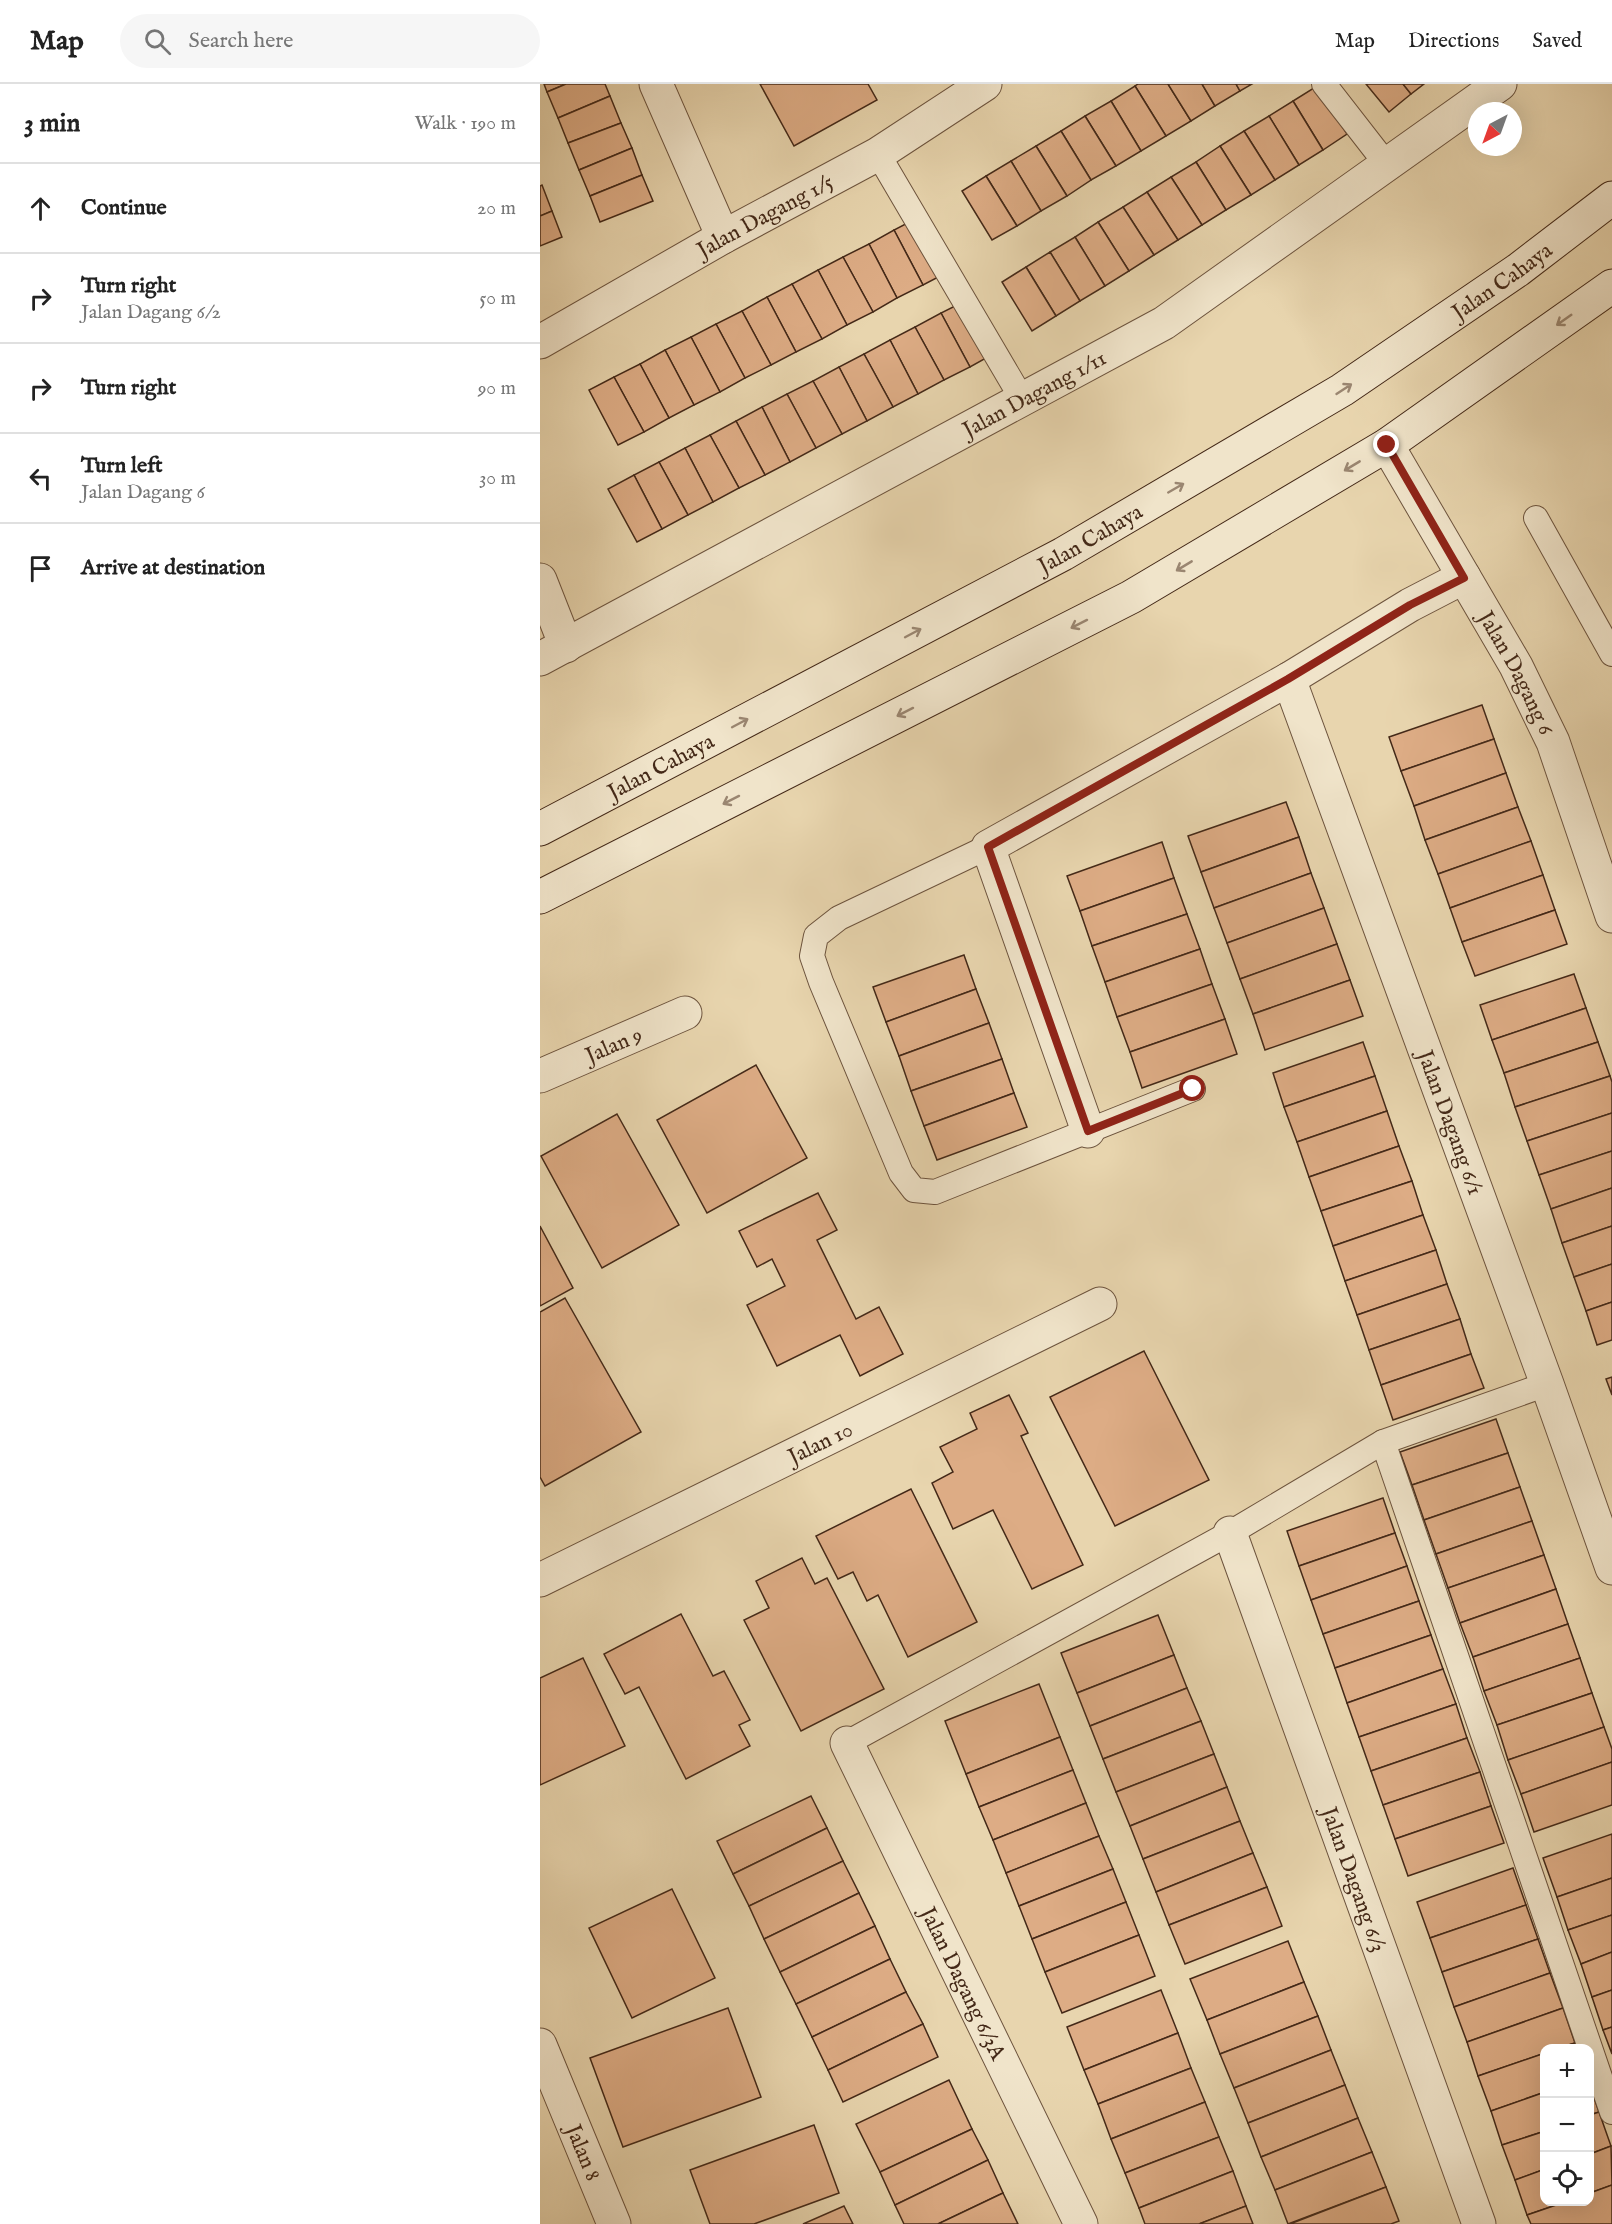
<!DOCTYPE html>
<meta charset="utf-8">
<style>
body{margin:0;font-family:"IM FELL English",serif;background:#f6f6f6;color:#222}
.controls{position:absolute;right:18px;bottom:18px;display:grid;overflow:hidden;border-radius:12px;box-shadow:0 6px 24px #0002}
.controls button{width:54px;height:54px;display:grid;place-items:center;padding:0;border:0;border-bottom:2px solid #e0e0e0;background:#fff;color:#222;font:30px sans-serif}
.compass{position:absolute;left:928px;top:18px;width:54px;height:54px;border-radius:50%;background:#fff;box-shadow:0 6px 24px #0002;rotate:221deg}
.stop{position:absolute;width:18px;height:18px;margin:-14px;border:4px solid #8f2418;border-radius:50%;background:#fff}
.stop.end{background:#8f2418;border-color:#fff;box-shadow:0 2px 6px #0008}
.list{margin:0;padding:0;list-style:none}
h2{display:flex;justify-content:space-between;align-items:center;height:78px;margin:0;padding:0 24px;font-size:26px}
h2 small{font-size:20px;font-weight:400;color:#767676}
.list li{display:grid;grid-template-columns:39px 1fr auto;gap:18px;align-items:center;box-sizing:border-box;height:90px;padding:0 24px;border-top:2px solid #e0e0e0}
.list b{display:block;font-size:22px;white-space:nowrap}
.list p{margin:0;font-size:20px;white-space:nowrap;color:#767676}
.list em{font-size:20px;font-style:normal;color:#767676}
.icon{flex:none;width:33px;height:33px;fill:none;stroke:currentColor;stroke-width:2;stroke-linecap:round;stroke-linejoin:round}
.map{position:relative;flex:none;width:1072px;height:2140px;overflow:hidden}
header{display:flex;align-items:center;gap:36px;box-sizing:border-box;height:84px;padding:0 30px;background:#fff;border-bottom:2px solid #e0e0e0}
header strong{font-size:28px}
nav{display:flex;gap:33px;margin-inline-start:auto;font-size:21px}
.search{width:420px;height:54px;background:#f6f6f6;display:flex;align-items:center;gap:15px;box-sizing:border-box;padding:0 21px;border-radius:33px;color:#767676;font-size:22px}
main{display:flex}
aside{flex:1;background:#fff}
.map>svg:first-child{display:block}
</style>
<header>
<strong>Map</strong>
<div class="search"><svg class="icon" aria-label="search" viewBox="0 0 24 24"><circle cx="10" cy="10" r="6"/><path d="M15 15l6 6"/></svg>Search here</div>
<nav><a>Map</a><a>Directions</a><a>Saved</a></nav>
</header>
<main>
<aside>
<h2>3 min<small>Walk · 190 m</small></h2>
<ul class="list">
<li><svg class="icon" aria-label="ahead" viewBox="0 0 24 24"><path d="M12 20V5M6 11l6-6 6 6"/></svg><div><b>Continue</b></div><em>20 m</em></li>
<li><svg class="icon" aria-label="right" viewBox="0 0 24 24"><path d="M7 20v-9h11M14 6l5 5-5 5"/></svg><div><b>Turn right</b><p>Jalan Dagang 6/2</p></div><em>50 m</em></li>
<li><svg class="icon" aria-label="right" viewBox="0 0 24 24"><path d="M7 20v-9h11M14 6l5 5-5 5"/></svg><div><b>Turn right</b></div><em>90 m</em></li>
<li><svg class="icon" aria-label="left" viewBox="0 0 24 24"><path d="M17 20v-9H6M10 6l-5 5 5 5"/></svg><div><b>Turn left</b><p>Jalan Dagang 6</p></div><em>30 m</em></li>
<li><svg class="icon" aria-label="arrive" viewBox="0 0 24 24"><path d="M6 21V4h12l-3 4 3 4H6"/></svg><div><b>Arrive at destination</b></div></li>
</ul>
</aside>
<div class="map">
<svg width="1072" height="2140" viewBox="0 0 1072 2140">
<rect width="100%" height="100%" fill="#e8d5ae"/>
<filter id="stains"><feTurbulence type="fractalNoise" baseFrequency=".00333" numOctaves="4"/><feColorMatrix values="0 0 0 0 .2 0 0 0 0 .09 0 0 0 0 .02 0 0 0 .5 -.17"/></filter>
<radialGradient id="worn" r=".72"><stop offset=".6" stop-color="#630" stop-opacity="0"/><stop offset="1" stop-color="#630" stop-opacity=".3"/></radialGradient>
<!-- building -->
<g fill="#ddac85" stroke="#442918" stroke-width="1.5">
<path d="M4,0h22l-19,8z"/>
<path d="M26,0h39l5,12 -52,22 -11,-26z"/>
<path d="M220,0h108l9,16 -83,46z"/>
<path d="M598,0h30l23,37 -25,15 -31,-50z"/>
<path d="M628,0h34l13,22 -24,15z"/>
<path d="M662,0h34l4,7 -25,15z"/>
<path d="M696,0h16l-12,7z"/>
<path d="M826,0h37l8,10 -22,18z"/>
<path d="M863,0h21l-13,10z"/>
<path d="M595,2l31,50 -25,15 -30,-50z"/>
<path d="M777,2l30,48 -24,16 -30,-49z"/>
<path d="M70,12l11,27 -53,20 -10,-25z"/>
<path d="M571,17l30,50 -25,15 -31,-50z"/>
<path d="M753,17l30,49 -24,15 -30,-49z"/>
<path d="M545,32l31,50 -25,14 -30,-49z"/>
<path d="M729,32l30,49 -24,15 -31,-49z"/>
<path d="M81,39l11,25 -53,22 -11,-27z"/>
<path d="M521,47l30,49 -24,16 -31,-50z"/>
<path d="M704,47l31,49 -24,15 -31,-49z"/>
<path d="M496,62l31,50 -26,15 -30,-50z"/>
<path d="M680,62l31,49 -25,15 -30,-48z"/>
<path d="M92,64l10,27 -52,21 -11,-26z"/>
<path d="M471,77l30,50 -24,15 -31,-50z"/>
<path d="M656,78l30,48 -24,15 -31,-48z"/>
<path d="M102,91l11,26 -53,21 -10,-26z"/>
<path d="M446,92l31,50 -25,14 -30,-49z"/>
<path d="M631,93l31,48 -24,15 -31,-48z"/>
<path d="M2,101l10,26 -12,5v-30z"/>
<path d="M607,108l31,48 -24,15 -31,-48z"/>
<path d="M583,123l31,48 -25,16 -31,-49z"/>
<path d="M12,127l10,26 -22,9v-30z"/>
<path d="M379,133l29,55 -25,13 -29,-55z"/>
<path d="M558,138l31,49 -24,15 -30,-49z"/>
<path d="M354,146l29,55 -26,13 -28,-54z"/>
<path d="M535,153l30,49 -25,15 -30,-49z"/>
<path d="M329,160l28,54 -24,14 -30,-55z"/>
<path d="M510,168l30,49 -24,15 -30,-49z"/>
<path d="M303,173l30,55 -26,13 -29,-55z"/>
<path d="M486,183l30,49 -24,15 -30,-49z"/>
<path d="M278,186l29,55 -25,14 -30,-55z"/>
<path d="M252,200l30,55 -26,13 -29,-55z"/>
<path d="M227,213l29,55 -25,13 -29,-54z"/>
<path d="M427,216l28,53 -25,14 -29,-54z"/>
<path d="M202,227l29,54 -26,13 -29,-54z"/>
<path d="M401,229l29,54 -26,13 -29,-53z"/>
<path d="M176,240l29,54 -25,14 -29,-55z"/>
<path d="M375,243l29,53 -26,14 -28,-54z"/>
<path d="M151,253l29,55 -26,13 -29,-55z"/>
<path d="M350,256l28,54 -25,13 -29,-53z"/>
<path d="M125,266l29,55 -25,13 -29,-54z"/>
<path d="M324,270l29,53 -26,14 -28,-54z"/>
<path d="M100,280l29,54 -25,14 -30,-55z"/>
<path d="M299,283l28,54 -25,13 -29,-53z"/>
<path d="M74,293l30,55 -26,13 -29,-55z"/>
<path d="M273,297l29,53 -26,14 -29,-54z"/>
<path d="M247,310l29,54 -26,14 -28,-55z"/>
<path d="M222,323l28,55 -25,13 -29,-54z"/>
<path d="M196,337l29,54 -26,13 -29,-53z"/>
<path d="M170,351l29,53 -26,14 -28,-54z"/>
<path d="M145,364l28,54 -25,13 -29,-53z"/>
<path d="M119,378l29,53 -26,14 -28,-54z"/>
<path d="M94,391l28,54 -25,13 -29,-53z"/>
<path d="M942,621l12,34 -93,32 -12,-34z"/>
<path d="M954,655l12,34 -92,33 -13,-35z"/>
<path d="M966,689l12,34 -93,33 -11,-34z"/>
<path d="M746,718l13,35 -98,35 -13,-36z"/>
<path d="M978,723l13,34 -93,33 -13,-34z"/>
<path d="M759,753l12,36 -97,35 -13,-36z"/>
<path d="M991,757l12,34 -93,33 -12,-34z"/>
<path d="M622,758l12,36 -94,33 -13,-35z"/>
<path d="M771,789l13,35 -97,35 -13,-35z"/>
<path d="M1003,791l12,35 -93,32 -12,-34z"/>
<path d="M634,794l13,36 -95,32 -12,-35z"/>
<path d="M784,824l13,36 -97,35 -13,-36z"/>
<path d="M1015,826l12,34 -92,32 -13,-34z"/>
<path d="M647,830l13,35 -95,33 -13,-36z"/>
<path d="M797,860l13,36 -97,34 -13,-35z"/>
<path d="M660,865l12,35 -95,33 -12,-35z"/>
<path d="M424,871l12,34 -90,33 -13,-35z"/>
<path d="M1034,890l12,34 -94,32 -12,-35z"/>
<path d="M810,896l13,36 -98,34 -12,-36z"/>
<path d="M672,900l13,35 -95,33 -13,-35z"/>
<path d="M436,905l13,34 -90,33 -13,-34z"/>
<path d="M1046,924l12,34 -94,31 -12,-33z"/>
<path d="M685,935l12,35 -95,34 -12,-36z"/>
<path d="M449,939l13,36 -91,32 -12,-35z"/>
<path d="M823,958l12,34 -91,31 -11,-34z"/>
<path d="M1058,958l12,34 -95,31 -11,-34z"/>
<path d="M462,975l12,34 -90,33 -13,-35z"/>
<path d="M216,981l51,93 -100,55 -50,-93z"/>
<path d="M835,992l12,35 -90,31 -13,-35z"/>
<path d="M1070,992l2,6v31l-85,28 -12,-34z"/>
<path d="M474,1009l13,34 -90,33 -13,-34z"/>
<path d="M847,1027l12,35 -90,31 -12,-35z"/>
<path d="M1072,1029v38l-73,24 -12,-34z"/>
<path d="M77,1030l62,111 -77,43 -61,-112z"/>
<path d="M859,1062l13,35 -91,30 -12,-34z"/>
<path d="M1072,1067v37l-61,21 -12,-34z"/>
<path d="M872,1097l11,34 -90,31 -12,-35z"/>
<path d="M1072,1104v38l-50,17 -11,-34z"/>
<path d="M278,1109l19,37 -20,10 39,79 23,-12 24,47 -43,22 -20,-41 -63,31 -30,-61 38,-19 -13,-27 -15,8 -18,-36z"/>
<path d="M883,1131l13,35 -91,31 -12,-35z"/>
<path d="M0,1142l33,62 -33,18z"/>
<path d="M1072,1142v38l-38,13 -12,-34z"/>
<path d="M896,1166l11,34 -90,31 -12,-34z"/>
<path d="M1072,1180v38l-26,9 -12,-34z"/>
<path d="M907,1200l13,35 -91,31 -12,-35z"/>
<path d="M25,1214l76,134 -96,54 -5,-9v-165z"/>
<path d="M1072,1218v38l-15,5 -11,-34z"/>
<path d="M920,1235l11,35 -90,31 -12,-35z"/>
<path d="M604,1267l65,129 -94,46 -65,-129z"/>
<path d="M931,1270l13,34 -91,32 -12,-35z"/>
<path d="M1072,1293v18l-6,-16z"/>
<path d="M469,1311l19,38 -7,3 62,129 -51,24 -39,-79 -40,19 -21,-46 21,-11 -13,-25 37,-18 -7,-16z"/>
<path d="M956,1335l12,34 -96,32 -12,-33z"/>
<path d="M968,1369l12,34 -96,33 -12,-35z"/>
<path d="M980,1403l12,34 -96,33 -12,-34z"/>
<path d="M371,1405l66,133 -69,35 -30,-62 -11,6 -14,-29 -15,7 -22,-43z"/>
<path d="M843,1414l12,35 -96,33 -12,-35z"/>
<path d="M992,1437l12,34 -96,33 -12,-34z"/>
<path d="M855,1449l12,33 -96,34 -12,-34z"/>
<path d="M1004,1471l12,34 -96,34 -12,-35z"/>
<path d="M262,1474l13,26 12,-6 57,111 -83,42 -57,-111 25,-12 -13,-27z"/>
<path d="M867,1482l12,35 -96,33 -12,-34z"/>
<path d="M1016,1505l12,35 -95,33 -13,-34z"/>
<path d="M879,1517l12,34 -96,33 -12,-34z"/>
<path d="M141,1530l32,62 11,-5 26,49 -11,5 11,21 -64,33 -47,-92 -14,7 -21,-40z"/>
<path d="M618,1531l16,40 -97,38 -16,-40z"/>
<path d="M1028,1540l12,34 -96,33 -11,-34z"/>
<path d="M891,1551l12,34 -96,34 -12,-35z"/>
<path d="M634,1571l13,33 -97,38 -13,-33z"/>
<path d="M43,1574l42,88 -85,39v-107z"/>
<path d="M1040,1574l12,35 -95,32 -13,-34z"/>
<path d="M903,1585l13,35 -97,33 -12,-34z"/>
<path d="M499,1600l21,53 -94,37 -21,-53z"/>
<path d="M647,1604l14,33 -98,38 -13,-33z"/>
<path d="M1052,1609l12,34 -96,33 -11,-35z"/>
<path d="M916,1620l11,34 -96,33 -12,-34z"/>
<path d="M661,1637l13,33 -98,38 -13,-33z"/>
<path d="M1064,1643l8,22v13l-91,32 -13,-34z"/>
<path d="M520,1653l13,33 -94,37 -13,-33z"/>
<path d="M927,1654l13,34 -97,33 -12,-34z"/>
<path d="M674,1670l13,33 -97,39 -14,-34z"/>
<path d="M1072,1678v43l-78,27 -13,-38z"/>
<path d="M533,1686l13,33 -93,37 -14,-33z"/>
<path d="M940,1688l11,34 -96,33 -12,-34z"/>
<path d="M687,1703l13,34 -97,38 -13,-33z"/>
<path d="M271,1712l16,32 -94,46 -16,-33z"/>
<path d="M546,1719l13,33 -93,37 -13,-33z"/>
<path d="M951,1722l13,37 -96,33 -13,-37z"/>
<path d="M700,1737l13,32 -97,39 -13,-33z"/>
<path d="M287,1744l16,33 -94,45 -16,-32z"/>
<path d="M1072,1750v44l-55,19 -14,-39z"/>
<path d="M559,1752l14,33 -94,37 -13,-33z"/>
<path d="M713,1769l14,34 -98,38 -13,-33z"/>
<path d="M303,1777l16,32 -95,46 -15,-33z"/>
<path d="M973,1784l13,37 -96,33 -13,-36z"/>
<path d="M573,1785l13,33 -94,37 -13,-33z"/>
<path d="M1072,1794v37l-44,15 -11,-33z"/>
<path d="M727,1803l15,39 -97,38 -16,-39z"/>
<path d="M132,1805l43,89 -83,40 -43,-90z"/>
<path d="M319,1809l16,33 -95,46 -16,-33z"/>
<path d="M586,1818l13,33 -94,37 -13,-33z"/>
<path d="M986,1821l12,34 -96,33 -12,-34z"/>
<path d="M1072,1831v37l-31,12 -13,-34z"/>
<path d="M335,1842l15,33 -94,45 -16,-32z"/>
<path d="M599,1851l16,41 -93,37 -17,-41z"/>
<path d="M998,1855l12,34 -96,34 -12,-35z"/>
<path d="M748,1857l16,41 -97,38 -17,-41z"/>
<path d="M1072,1868v38l-20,7 -11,-33z"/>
<path d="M350,1875l16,33 -94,45 -16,-33z"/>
<path d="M1010,1889l13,35 -96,34 -13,-35z"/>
<path d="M764,1898l14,34 -98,38 -13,-34z"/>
<path d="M621,1906l17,43 -94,37 -17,-43z"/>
<path d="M1072,1906v37l-9,3 -11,-33z"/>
<path d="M366,1908l17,32 -95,46 -16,-33z"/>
<path d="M188,1924l33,89 -138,50 -33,-89z"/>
<path d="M1023,1924l12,35 -16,5h-14v5l-67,23 -11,-34z"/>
<path d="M778,1932l13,34 -97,38 -14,-34z"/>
<path d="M383,1940l15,33 -95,45 -15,-32z"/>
<path d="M1072,1943v27l-9,-24z"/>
<path d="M638,1949l13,35 -93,36 -14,-34z"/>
<path d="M1035,1959l2,5h-18z"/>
<path d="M791,1966l14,35 -97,38 -14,-35z"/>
<path d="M1005,1969v39l-54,19 -13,-35z"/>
<path d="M651,1984l14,34 -94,37 -13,-35z"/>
<path d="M409,1996l23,49 -92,43 -24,-48z"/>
<path d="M805,2001l13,33 -97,39 -13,-34z"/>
<path d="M1050,2002l9,26 -9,3z"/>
<path d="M1005,2008v39l-43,14 -11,-34z"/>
<path d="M665,2018l14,35 -94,36 -14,-34z"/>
<path d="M1059,2028l12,34 -21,8v-39z"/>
<path d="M818,2034l14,34 -97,38 -14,-33z"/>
<path d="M274,2041l25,68 -85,31h-44l-20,-54z"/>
<path d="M432,2045l16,31 -93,45 -15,-33z"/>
<path d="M1005,2047v38l-30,11 -13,-35z"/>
<path d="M679,2053l14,34 -94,37 -14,-35z"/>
<path d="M1071,2062l1,39 -22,8v-39z"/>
<path d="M832,2068l14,35 -98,37 -13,-34z"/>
<path d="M448,2076l15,33 -65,31h-34l-9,-19z"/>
<path d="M1005,2085v33h20l-38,13 -12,-35z"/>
<path d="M693,2087l13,35 -47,18h-54l-6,-16z"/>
<path d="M1072,2101v39h-81l-4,-9 38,-13h25v-9z"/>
<path d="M846,2103l13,34 -8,3h-101z"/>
<path d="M463,2109l15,31h-80z"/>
<path d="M304,2122l9,18h-50z"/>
<path d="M706,2122l7,18h-54z"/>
</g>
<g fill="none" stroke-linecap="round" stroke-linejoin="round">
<!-- lane casing -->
<g stroke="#6d543e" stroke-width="26">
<g id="lane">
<path d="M784,0l63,81"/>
<path d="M338,70l144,245"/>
<path d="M996,434l76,136"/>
<path d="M448,763l-149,71 -23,18 -4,20 9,26 80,191 13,17 21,2 258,-103"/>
<path d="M843,1358l229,670"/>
<path d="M307,1659l383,-210 153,-91 164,-58"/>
</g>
</g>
<!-- street casing -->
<g stroke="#6d543e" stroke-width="35">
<g id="street">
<path d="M116,0l67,153"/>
<path id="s1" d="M0,258l183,-105 155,-83 107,-70"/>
<path id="s2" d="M847,361l129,221 37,76 59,174"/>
<path d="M0,496l26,66"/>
<path id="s3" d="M0,575l624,-336 336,-239"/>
<path id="s4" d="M749,595l258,705 65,184"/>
<path id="s5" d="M0,992l145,-63"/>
<path d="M548,1047l-100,-284 301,-168 121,-74 54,-28"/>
<path id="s6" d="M690,1449l249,691"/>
<path id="s7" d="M0,1496l560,-276"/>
<path id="s8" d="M307,1659l234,481"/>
<path id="s9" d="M0,1961l74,179"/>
</g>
</g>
<!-- secondary casing -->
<g stroke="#442918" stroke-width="35">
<g id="secondary">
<path id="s10" d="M0,745l523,-275 279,-164 176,-120 94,-72"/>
<path d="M0,813l591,-300 256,-152 225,-159"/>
</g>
</g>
<!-- lane -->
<use href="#lane" stroke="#f0e4ca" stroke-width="24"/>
<!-- street -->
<use href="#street" stroke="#f0e4ca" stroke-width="33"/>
<!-- secondary -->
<use href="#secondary" stroke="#f0e4ca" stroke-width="33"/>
</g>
<!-- one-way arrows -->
<defs><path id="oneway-shaft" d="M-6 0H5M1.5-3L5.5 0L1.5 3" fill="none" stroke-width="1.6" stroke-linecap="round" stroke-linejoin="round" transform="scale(1.5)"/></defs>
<g stroke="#9a8671">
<use href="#oneway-shaft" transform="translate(1024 236) rotate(145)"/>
<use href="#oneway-shaft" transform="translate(804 305) rotate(-33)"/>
<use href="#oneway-shaft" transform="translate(812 382) rotate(149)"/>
<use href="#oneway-shaft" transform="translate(636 404) rotate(-30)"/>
<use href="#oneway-shaft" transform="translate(644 482) rotate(149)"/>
<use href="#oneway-shaft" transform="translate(539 540) rotate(153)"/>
<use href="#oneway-shaft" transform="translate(373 549) rotate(-28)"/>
<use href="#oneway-shaft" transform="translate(365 628) rotate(153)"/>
<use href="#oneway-shaft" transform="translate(200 639) rotate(-28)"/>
<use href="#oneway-shaft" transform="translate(191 716) rotate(153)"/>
</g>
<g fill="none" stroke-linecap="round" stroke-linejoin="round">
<!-- route -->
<path stroke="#8f2418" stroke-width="8" d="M653,1005l-105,42 -100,-284 300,-168 122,-74 54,-27 -77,-133"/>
</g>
<g text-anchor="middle" stroke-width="4.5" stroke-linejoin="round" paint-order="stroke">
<!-- street labels -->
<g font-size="22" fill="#442918" stroke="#f0e4ca">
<text dy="8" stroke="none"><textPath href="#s1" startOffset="258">Jalan Dagang 1/5</textPath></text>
<text dy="8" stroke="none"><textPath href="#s10" startOffset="1108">Jalan Cahaya</textPath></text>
<text dy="8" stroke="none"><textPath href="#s3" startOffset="561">Jalan Dagang 1/11</textPath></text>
<text dy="8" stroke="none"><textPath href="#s10" startOffset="622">Jalan Cahaya</textPath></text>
<text dy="8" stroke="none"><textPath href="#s2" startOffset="262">Jalan Dagang 6</textPath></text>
<text dy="8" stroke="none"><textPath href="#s10" startOffset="136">Jalan Cahaya</textPath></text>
<text dy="8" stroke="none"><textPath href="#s5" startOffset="80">Jalan 9</textPath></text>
<text dy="8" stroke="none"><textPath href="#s4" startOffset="472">Jalan Dagang 6/1</textPath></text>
<text dy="8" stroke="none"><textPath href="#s7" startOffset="312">Jalan 10</textPath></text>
<text dy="8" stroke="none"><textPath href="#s6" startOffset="368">Jalan Dagang 6/3</textPath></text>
<text dy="8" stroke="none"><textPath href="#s8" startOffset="267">Jalan Dagang 6/3A</textPath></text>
<text dy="8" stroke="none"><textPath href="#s9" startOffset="116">Jalan 8</textPath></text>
</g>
</g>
<rect width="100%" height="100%" filter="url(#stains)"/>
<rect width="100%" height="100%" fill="url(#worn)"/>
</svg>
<div class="controls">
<button>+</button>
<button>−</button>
<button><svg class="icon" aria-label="locate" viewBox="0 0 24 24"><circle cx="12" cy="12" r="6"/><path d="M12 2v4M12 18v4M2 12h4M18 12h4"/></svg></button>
</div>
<svg class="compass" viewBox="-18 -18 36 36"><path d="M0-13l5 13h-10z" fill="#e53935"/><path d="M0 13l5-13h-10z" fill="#767676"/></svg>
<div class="stop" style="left:653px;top:1005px"></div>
<div class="stop end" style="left:847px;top:361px"></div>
</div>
</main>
